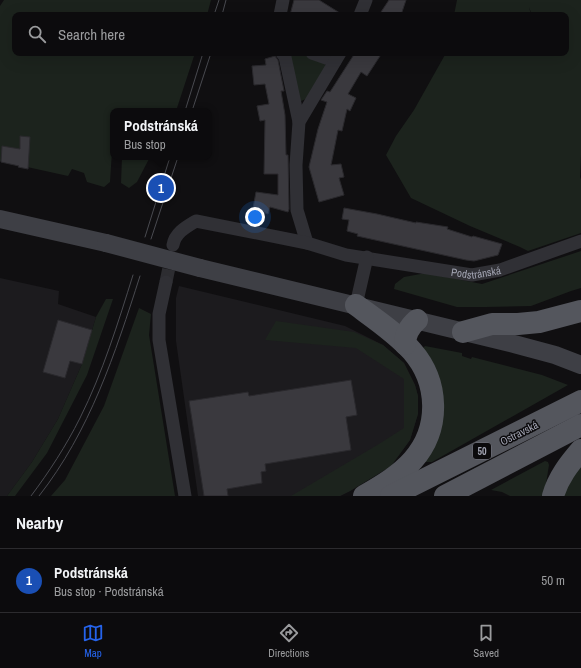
<!DOCTYPE html>
<meta charset="utf-8">
<style>
body{margin:0;font-family:"Archivo Narrow",sans-serif;background:#151416;color:#f1f3f6}
.you{position:absolute;left:255px;top:217px;width:14px;height:14px;margin:-10px;border:3px solid #fff;border-radius:50%;background:#1a73e8;box-shadow:0 0 0 6px #1a73e833}
.badge{display:grid;place-items:center;width:26px;height:26px;border-radius:50%;background:#2563eb;color:#fff;font-size:13px;font-weight:700}
.pin{position:absolute;translate:-50% -50%;border:2px solid #fff;box-shadow:0 1px 4px #0006}
.popup{position:absolute;left:110px;top:108px;width:102px;height:52px;box-sizing:border-box;display:grid;place-content:center;border-radius:8px;background:#0c0b0d;filter:drop-shadow(0 1px 3px #0005);font-size:13px;white-space:nowrap;color:#9a9b9d}
.popup b{font-size:15px;color:#f1f3f6}
.popup::after{content:'';position:absolute;left:50%;top:100%;margin-left:-8px;border:8px solid transparent;border-top-color:#0c0b0d}
.list{margin:0;padding:0;list-style:none}
h2{display:flex;justify-content:space-between;align-items:center;height:52px;margin:0;padding:0 16px;font-size:17px}
h2 small{font-size:13px;font-weight:400;color:#9a9b9d}
.list li{display:grid;grid-template-columns:26px 1fr auto;gap:12px;align-items:center;box-sizing:border-box;height:64px;padding:0 16px;border-top:1px solid #2c2b2e}
.list b{display:block;font-size:15px;white-space:nowrap}
.list p{margin:0;font-size:13px;white-space:nowrap;color:#9a9b9d}
.list em{font-size:13px;font-style:normal;color:#9a9b9d}
.icon{flex:none;width:22px;height:22px;fill:none;stroke:currentColor;stroke-width:2;stroke-linecap:round;stroke-linejoin:round}
.map{position:relative;flex:none;width:581px;height:496px;overflow:hidden}
.search{position:absolute;background:#0c0b0d;box-shadow:0 4px 16px #0002;left:12px;right:12px;top:12px;height:44px;display:flex;align-items:center;gap:10px;box-sizing:border-box;padding:0 14px;border-radius:8px;color:#9a9b9d;font-size:15px}
.sheet{height:116px;background:#0c0b0d}
nav{display:flex;justify-content:space-around;align-items:center;box-sizing:border-box;height:56px;border-top:1px solid #2c2b2e;background:#0c0b0d;font-size:11px;color:#9a9b9d}
nav a{display:grid;justify-items:center;gap:2px}
nav .on{color:#2563eb}
.map>svg:first-child{display:block}
</style>
<div class="map">
<svg width="581" height="496" viewBox="0 0 581 496">
<rect width="100%" height="100%" fill="#100f11"/>
<!-- built -->
<g fill="#1c1b1e">
<path d="M0,278l59,13 -1,13 38,13 -14,47 -24,55 -26,43 -25,34h-7z"/>
<path d="M179,286l166,40 38,19 21,18 11,22 3,11v18l-8,26 -19,26 -41,25 -10,5h-142l-22,-155v-43z"/>
</g>
<!-- green -->
<g fill="#1c231d">
<path d="M4,0h207l-4,15h-192v38h180l-19,58h-63v25l-3,46 -6,5 -17,-5 -3,-9 -12,-4 -4,7 -68,-15v-155z"/>
<path d="M457,0h124v155l-1,22 1,3v53l-53,18 -8,-4 -50,-21 -59,-28 -25,-43 10,-19 18,-26 32,-57h120v-38h-34l-3,-8 2,8h-77z"/>
<path d="M292,53c11,0 24,4 33,9v6l-19,31 -5,2 -2,-2 -10,-45z"/>
<path d="M122,157h28l-13,25 -8,6 -8,-5z"/>
<path d="M581,251v37l-10,3 -40,15 -46,1h-28l-63,-18 1,-5 9,-7 22,-4 56,11z"/>
<path d="M106,299h7l-26,76 -40,78 -32,43h-8l25,-34 26,-43 24,-55 14,-47z"/>
<path d="M139,308l12,6 -2,21 26,161h-124l14,-16 39,-74z"/>
<path d="M276,321l78,11 29,13 21,18 11,22 3,11v18l-8,26 -19,26 -41,25 -10,5h-49l88,-52 25,-16v-49l-48,-31 -91,-8z"/>
<path d="M425,346l37,7v3l9,3 1,-2 70,18 26,10 -136,77h-8l-1,-114z"/>
<path d="M545,461l3,1 1,3 -5,31h-34l-8,-4 -11,-2z"/>
<path d="M581,461v35h-18z"/>
</g>
<!-- building -->
<g fill="#3a393e" stroke="#2a292d">
<path d="M294,0h25l24,15h-53z"/>
<path d="M389,0h17l-5,15h-22z"/>
<path d="M355,53h27l-15,23 -6,-4 -13,22 8,4 -6,13 -3,-2 -5,22 -4,-1 -7,35 10,-1 3,13 -5,1 5,17 -25,7 -10,-35 9,-38 9,-27 -6,-2 6,-9 3,1z"/>
<path d="M275,56l3,4 6,31h-3l4,24 1,40h2l1,54 -1,3 -18,-5 -2,7 -15,-6 3,-16 22,3v-21h-14l1,-54 -5,1 -3,-15 12,-2 -4,-20 -11,1 -2,-19 14,-1 -1,-6z"/>
<path d="M20,136l10,1 -2,32 -10,-2 1,-1 -18,-4 1,-16 18,3z"/>
<path d="M344,208l33,6 39,9v-1l32,5 -1,2 25,8 1,-1 29,8 -4,11 -24,6 -8,-1 -109,-24 1,-2 -11,-3 2,-11 -7,-1z"/>
<path d="M58,320l34,10 -10,34 -12,-3 -5,17 -22,-6z"/>
<path d="M351,380l6,35 -11,2 5,33 -86,14 1,7 -5,1 1,11 -35,6 1,7h-24l-15,-95 59,-9 1,4z"/>
</g>
<g fill="none" stroke-linecap="round" stroke-linejoin="round">
<!-- minor-tunnel -->
<path stroke="#2d2d31" stroke-width="13" stroke-dasharray="13 6" stroke-linecap="butt" d="M166,282l6,-29"/>
<!-- minor -->
<g stroke="#303035" stroke-width="13">
<path d="M280,15l3,-15"/>
<path d="M360,15l6,-15"/>
<path d="M282,53l3,4 14,65"/>
<path d="M312,53l23,8"/>
<path d="M307,243l-10,-33 -1,-45 3,-43 41,-69"/>
<path id="s1" d="M173,245c2,-12 13,-18 23,-24l111,22 39,12 126,20 28,-5 81,-29"/>
<path d="M166,282l-7,32v26l26,156"/>
<path d="M356,305l11,-48"/>
</g>
<!-- secondary -->
<g stroke="#3e3f45" stroke-width="18">
<path d="M0,219l106,24"/>
<path d="M200,268l314,76 41,11 26,10"/>
</g>
<!-- trunk -->
<g stroke="#54565d" stroke-width="22">
<path d="M356,305c19,14 40,28 56,46 27,31 29,77 1,109 -13,15 -32,26 -49,36"/>
<path d="M463,332l29,-8h26l21,-2 42,-11"/>
<path d="M405,344c0,-10 4,-17 12,-24"/>
<path d="M391,496l190,-95"/>
<path d="M445,496l136,-71"/>
<path d="M553,496c5,-18 16,-32 28,-46"/>
</g>
<!-- tram -->
<g stroke="#494a50" stroke-width="1">
<path d="M214,15l5,-15"/>
<path d="M222,15l4,-15"/>
<path d="M185,111l18,-58"/>
<path d="M192,111l19,-58"/>
<path d="M145,237l25,-80"/>
<path d="M151,239l27,-82"/>
<path d="M31,496c18,-24 35,-50 49,-78 23,-46 38,-95 53,-143"/>
<path d="M39,496c51,-65 76,-142 101,-220"/>
</g>
<!-- secondary-bridge -->
<path stroke="#3e3f45" stroke-width="18" d="M106,243l94,25"/>
</g>
<g text-anchor="middle" stroke-width="3" stroke-linejoin="round" paint-order="stroke">
<!-- shield labels -->
<rect fill="#0b0a0c" stroke="#747580" stroke-width="1" x="473" y="443" width="18" height="16" rx="3"/>
<g font-size="10" font-weight="bold" fill="#a1a3b1">
<text x="482" y="455">50</text>
</g>
<!-- street labels -->
<g font-size="11" fill="#a1a3b1" stroke="#0b0a0c">
<text dy="4" stroke="none"><textPath href="#s1" startOffset="320">Podstránská</textPath></text>
<text transform="translate(519 433) rotate(-27)" y="4">Ostravská</text>
</g>
</g>
</svg>
<div class="you"></div>
<div class="pin badge" style="left:161px;top:188px;background:#1a4fb4">1</div>
<div class="popup"><b>Podstránská</b>Bus stop</div>
<div class="search"><svg class="icon" aria-label="search" viewBox="0 0 24 24"><circle cx="10" cy="10" r="6"/><path d="M15 15l6 6"/></svg>Search here</div>
</div>
<section class="sheet">
<h2>Nearby<small></small></h2>
<ul class="list">
<li><span class="badge" style="background:#1a4fb4">1</span><div><b>Podstránská</b><p>Bus stop · Podstránská</p></div><em>50 m</em></li>
</ul>
</section>
<nav>
<a class="on"><svg class="icon" aria-label="map" viewBox="0 0 24 24"><path d="M3 6l6-2 6 2 6-2v14l-6 2-6-2-6 2zM9 4v14M15 6v14"/></svg>Map</a>
<a><svg class="icon" aria-label="directions" viewBox="0 0 24 24"><path d="M12 3l9 9-9 9-9-9zM9 14v-3h6M13 9l2 2-2 2"/></svg>Directions</a>
<a><svg class="icon" aria-label="saved" viewBox="0 0 24 24"><path d="M7 4h10v16l-5-4-5 4z"/></svg>Saved</a>
</nav>
